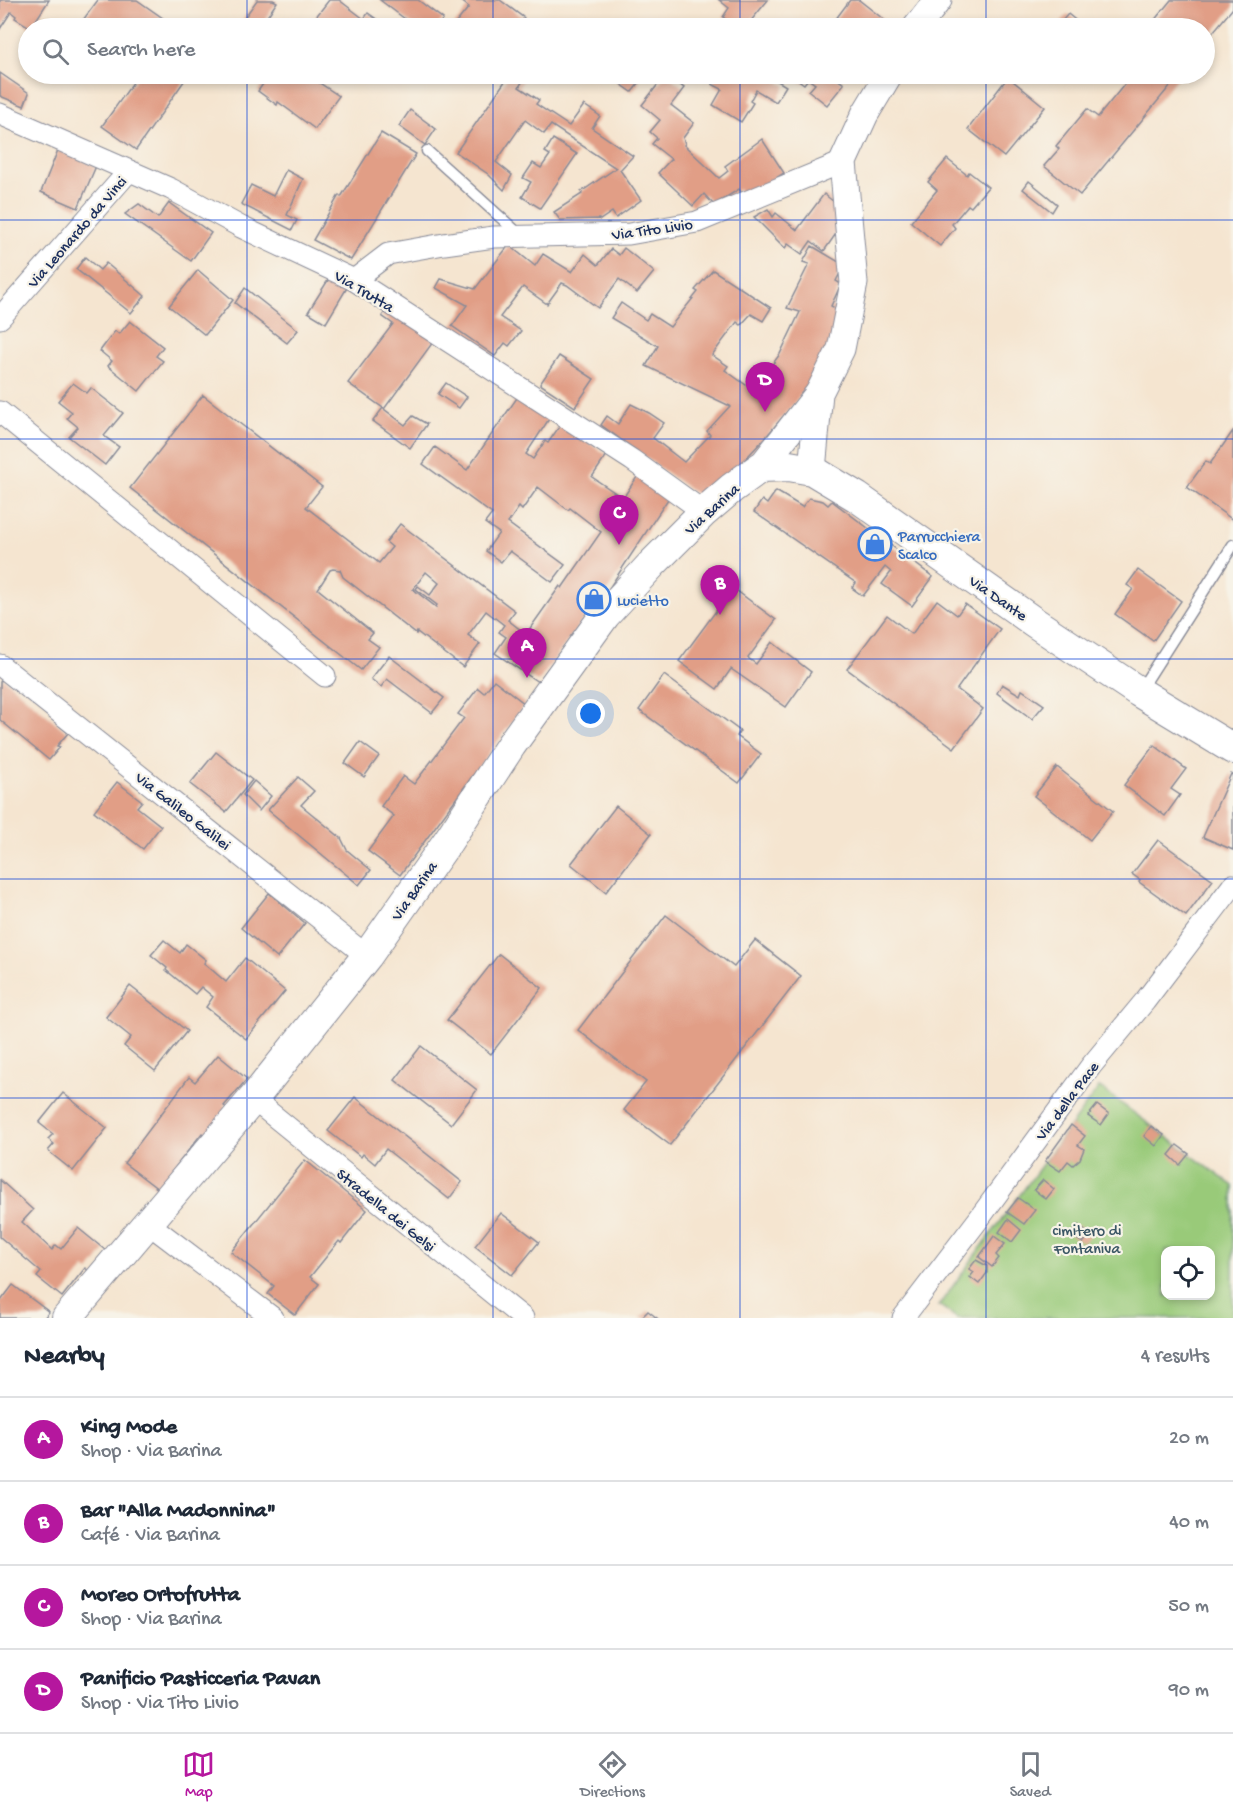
<!DOCTYPE html>
<meta charset="utf-8">
<style>
body{margin:0;font-family:"Gochi Hand",sans-serif;background:#f2f2f3;color:#1f2937}
.controls{position:absolute;right:18px;bottom:18px;display:grid;overflow:hidden;border-radius:12px;box-shadow:0 3px 9px #0003}
.controls button{width:54px;height:54px;display:grid;place-items:center;padding:0;border:0;border-bottom:2px solid #e0e1e3;background:#fff;color:#1f2937;font:30px sans-serif}
.you{position:absolute;left:591px;top:714px;width:21px;height:21px;margin:-15px;border:4px solid #fff;border-radius:50%;background:#1a73e8;box-shadow:0 0 0 9px #1a73e833}
.badge{display:grid;place-items:center;width:39px;height:39px;border-radius:50%;background:#b5179e;color:#fff;font-size:20px;font-weight:700}
.pin{position:absolute;translate:-50% -50px;filter:drop-shadow(0 2px 3px #0008)}
.pin::after{content:'';position:absolute;top:32px;width:21px;height:18px;background:inherit;clip-path:polygon(0 0,100% 0,50% 100%)}
.list{margin:0;padding:0;list-style:none}
h2{display:flex;justify-content:space-between;align-items:center;height:78px;margin:0;padding:0 24px;font-size:26px}
h2 small{font-size:20px;font-weight:400;color:#747a83}
.list li{display:grid;grid-template-columns:39px 1fr auto;gap:18px;align-items:center;box-sizing:border-box;height:84px;padding:0 24px;border-top:2px solid #e0e1e3}
.list b{display:block;font-size:22px;white-space:nowrap}
.list p{margin:0;font-size:20px;white-space:nowrap;color:#747a83}
.list em{font-size:20px;font-style:normal;color:#747a83}
.icon{flex:none;width:33px;height:33px;fill:none;stroke:currentColor;stroke-width:2;stroke-linecap:round;stroke-linejoin:round}
.map{position:relative;flex:none;width:1233px;height:1318px;overflow:hidden}
.search{position:absolute;background:#fff;box-shadow:0 3px 9px #0003;left:18px;right:18px;top:18px;height:66px;display:flex;align-items:center;gap:15px;box-sizing:border-box;padding:0 21px;border-radius:33px;color:#747a83;font-size:22px}
.sheet{height:414px;background:#fff}
nav{display:flex;justify-content:space-around;align-items:center;box-sizing:border-box;height:84px;border-top:2px solid #e0e1e3;background:#fff;font-size:16px;color:#747a83}
nav a{display:grid;justify-items:center;gap:3px}
nav .on{color:#b5179e}
.map>svg:first-child{display:block}
</style>
<div class="map">
<svg width="1233" height="1318" viewBox="0 0 1233 1318">
<rect width="100%" height="100%" fill="#f7f3e8"/>
<filter id="ink" filterUnits="userSpaceOnUse"><feTurbulence type="fractalNoise" baseFrequency=".0167" numOctaves="2"/><feDisplacementMap in="SourceGraphic" scale="12" xChannelSelector="R" yChannelSelector="G"/><feConvolveMatrix kernelMatrix="1 2 1 2 8 2 1 2 1" color-interpolation-filters="sRGB"/></filter>
<filter id="wash" filterUnits="userSpaceOnUse"><feTurbulence type="fractalNoise" baseFrequency=".008" numOctaves="4" result="noise"/><feDisplacementMap in="SourceGraphic" scale="24" xChannelSelector="R" yChannelSelector="G"/><feGaussianBlur stdDeviation="1.35" result="paint"/><feColorMatrix in="noise" values="0 0 0 0 0 0 0 0 0 0 0 0 0 0 0 0 0 1.4 0 .05"/><feComposite in="paint" operator="in"/></filter>
<g filter="url(#wash)">
<rect width="100%" height="100%" fill="#f5e5d0"/>
<!-- green -->
<path fill="#99ca79" stroke="#5a7c6c" stroke-width="1.5" fill-rule="evenodd" d="M1099,1087l134,99v132h-276l-18,-13zM1166,1250h44v46h-44z"/>
<g id="blocks">
<!-- building -->
<g fill="#e19e86" fill-rule="evenodd">
<path d="M0,0h49l-18,28 -16,-10 1,-2 -5,-4 -11,17z"/>
<path d="M98,0h39l40,28h-100z"/>
<path d="M257,0h16l4,2 -17,25 2,1h-25z"/>
<path d="M329,0h10l25,19 4,-6 21,15h-80l-1,-1z"/>
<path d="M380,0h38l25,19 -7,9h-19z"/>
<path d="M460,0h40l24,18 -8,10h-6l-10,-7 -6,7h-42l17,-21z"/>
<path d="M719,0h49l-23,28h-8l-14,-11 6,-9z"/>
<path d="M850,0h9l33,26 -2,2h-52l-6,-4z"/>
<path d="M1171,0h62v8l-29,35v-15h-56z"/>
<path d="M1068,14l17,14h-29z"/>
<path d="M0,73l29,20 -5,13 -24,-10z"/>
<path d="M139,74h50l-53,76 -34,-24z"/>
<path d="M270,74h36l33,22 -24,33 -37,-27 -1,3 -19,-14z"/>
<path d="M510,74h33l-6,7 -10,-7 -8,13 20,13 -3,4 33,22 15,-21 16,11 -8,12 41,28 -13,14 21,30 -25,18 -4,-6 -12,8 -1,-1 -39,1 -6,-8 28,-18 -1,-2 35,-24 -65,-43 -7,9 -19,-14 -29,42 16,13 -8,15 -16,-16 -32,-22z"/>
<path d="M624,74h5l11,8 -8,10 -14,-10z"/>
<path d="M666,74l18,14 -13,17 23,18 -11,15 2,6 -1,1 35,33 9,-7 -3,-5 37,-27 22,34 -39,25 -6,-9 -25,16 -10,-11 -11,12 -35,-33 13,-14 -19,-15 5,-6 -7,-6 10,-12 -18,-15z"/>
<path d="M718,74h48l20,12 -10,16 -20,-12 -6,11 3,2 -12,19 -28,-17 9,-16 -10,-5z"/>
<path d="M790,74h40l14,10 -17,21 -18,-14 6,-7 -7,-5 -4,5z"/>
<path d="M1131,74h49l-100,121 -36,-29 15,-17 -3,-3 31,-37 11,8 34,-42z"/>
<path d="M1008,77l37,30 -41,50 -36,-28z"/>
<path d="M410,110l26,19 -11,16 -26,-19z"/>
<path d="M381,133l35,21 -65,106 -38,-20 26,-45 2,2z"/>
<path d="M553,139l24,15 -37,54 -18,-11 9,-15 -8,-4 10,-15 8,5 9,-13 -5,-3z"/>
<path d="M58,150l38,16 -18,42 -37,-16z"/>
<path d="M947,159l20,16 2,-3 19,15 -17,20 -3,-2 -16,19 3,4 -15,18 -29,-24 26,-32 -9,-8z"/>
<path d="M286,170l17,9 -16,36 10,5 -5,10 -51,-26 10,-19 22,11z"/>
<path d="M1029,181l28,23 -5,8 -29,-23z"/>
<path d="M824,194l15,12 1,22 -16,23 -13,-10 -9,13 -14,-10 -3,4 -31,-31 14,-8 5,8 3,-4 21,17z"/>
<path d="M169,203l42,30 -20,28 -66,-47 14,-10 19,14z"/>
<path d="M509,245l26,21 8,-12 29,18 13,-18 13,11 13,-16 8,6 5,-7 30,24 -17,21 -18,-14 -21,29 -31,-23 -5,-2 -15,21 -24,-17 -23,30 21,14 -12,15 -4,-3 -10,13 -43,-30 15,-21 -31,-17 5,-9 34,10z"/>
<path d="M812,246l32,19 -8,16 5,3 -10,22 16,9 -37,69 -45,54 -32,34 -30,27 -102,-74 6,-9 11,8 13,-20 18,9 15,10 -11,15 31,24 26,-27 -3,-4 23,-25 -84,-40 12,-20 -47,-28 10,-15 25,17 4,-6 20,13 28,-35 -3,-2 18,-20 58,38 -8,13 -12,-7 -10,11 -4,-3 -25,33 16,11 -3,4 28,20 27,-36 20,-42 -13,-4 22,-44 -6,-2z"/>
<path d="M85,257l15,13 6,-7 39,33 -14,17 -55,-44z"/>
<path d="M198,270l35,30 -28,35 -36,-29z"/>
<path d="M330,277l18,9 -22,37 -18,-11z"/>
<path d="M245,288l53,42 -11,13 -52,-40z"/>
<path d="M391,305l45,33 -52,71 21,16 8,-9 14,8 -17,24 -37,-27 10,-13 -35,-25 45,-59 -11,-8z"/>
<path d="M130,321l33,26 -7,9 7,5 -24,30 -31,-25 4,-5 -12,-10 15,-20 4,3z"/>
<path d="M559,356l35,23 -19,28 -35,-23z"/>
<path d="M73,383l14,10 4,-5 32,25 -19,23 15,11 -14,18 -36,-28 9,-10 -11,-9 5,-6 -14,-11z"/>
<path d="M446,383l21,14 -8,11 -21,-14z"/>
<path d="M203,395l119,92 -16,20 73,56 13,-16 -6,-5 14,-18 115,87 -7,9 18,14 34,-48 2,2 39,-56 -31,-24 -2,2 -30,-23 -16,23 -3,-3 -11,16 57,42 -13,17 -42,-31 -9,11 -15,-11 13,-18 -14,-10 7,-9 -69,-50 12,-17 32,23 52,-75 32,21 -25,38 7,5 12,-18 3,2 13,-19 46,31 -15,22 31,21 18,-27 31,22 -78,118 -3,-2 -53,73 -43,-29 11,-16 -7,-5 5,-7 -18,-14 -18,24 12,9 -17,23 -46,-35 -1,2 -73,-57 -3,-7 -7,-1 -3,1 -12,19 55,44 -5,6 11,8 -18,23 -231,-182zM426,572l13,11 -9,12 -12,-9 -2,3 21,16 -1,2 -23,-18z"/>
<path d="M1233,431v89l-46,-33 19,-26 4,3z"/>
<path d="M776,491l26,16 7,-9 14,3 5,4 4,-4 101,76 -21,29 -30,-22 9,-12 -6,-5 -22,29 -11,-8 4,-5 -102,-71 8,-12 5,4z"/>
<path d="M1138,570l43,31 -28,40 -38,-27 18,-25 -6,-4z"/>
<path d="M733,588l43,32 -28,38 8,6 16,-22 39,30 -25,35 -55,-38 -14,20 -38,-28z"/>
<path d="M937,600l20,15 8,-11 35,25 -43,60 26,20 -29,39 -107,-79 40,-54 25,19z"/>
<path d="M389,656l55,42 -12,15 -45,-34 -6,8 -10,-8z"/>
<path d="M664,675l76,56 -3,5 24,18 -22,29 -100,-73z"/>
<path d="M3,678l65,55 -11,13 3,1 -11,13 -49,-40v-38z"/>
<path d="M494,680l31,24 -125,171 -32,-24 26,-35 -13,-10 22,-30 11,8 50,-66 -6,-4 20,-26 6,5z"/>
<path d="M1002,684l18,11 2,-5 22,15 -12,14 -35,-26z"/>
<path d="M360,742l19,14 -15,21 -19,-14z"/>
<path d="M1154,745l32,24 -15,20 9,6 -15,21 -41,-31z"/>
<path d="M216,752l36,28 -26,32 -36,-28z"/>
<path d="M1057,767l56,44 -23,29 -56,-44z"/>
<path d="M1231,774l2,1v75l-30,-13z"/>
<path d="M298,777l16,14 -13,14 40,33 6,12 24,20 -12,15 -91,-75z"/>
<path d="M254,781l17,15 -12,15 -16,-16z"/>
<path d="M117,782l25,19 -5,6 24,19 -18,23 -49,-38z"/>
<path d="M616,806l35,28 -45,58 -35,-28z"/>
<path d="M1158,840l55,40 -27,36 -47,-34 1,-2 -8,-6z"/>
<path d="M269,893l36,30 -28,35 -36,-30z"/>
<path d="M666,915l68,52 21,-27 46,36 -131,169 -46,-35 22,-28 -68,-52z"/>
<path d="M164,940l16,13 6,-9 20,16 -2,3 22,19 19,-24 40,33 -39,48 -40,-32 7,-10 -12,-10 -6,7 -29,-24 1,-2 -16,-13z"/>
<path d="M499,954l43,34 -51,66 -44,-34z"/>
<path d="M130,986l57,45 -32,40 -31,-25 7,-9 -25,-20z"/>
<path d="M421,1046l56,44 -26,34 -56,-44z"/>
<path d="M218,1055l29,24 -23,27 8,6 -22,28 -8,-7 -44,56 -34,-26 65,-86 6,5z"/>
<path d="M63,1093l44,35 -34,43 -25,-20 6,-7 -6,-5 5,-5 -14,-11z"/>
<path d="M355,1097l107,85 -13,17 -63,-50 -11,15 -12,-10 -2,3 -33,-26z"/>
<path d="M1097,1105l12,9 -8,11 -13,-9z"/>
<path d="M1071,1125l14,11 -7,9 6,4 -4,10 -7,6 -5,-4 -8,10 -15,-10z"/>
<path d="M1151,1126l13,9 -8,11 -12,-10z"/>
<path d="M1177,1145l12,9 -9,11 -11,-10z"/>
<path d="M305,1160l62,50 -26,33 -2,-2 -29,36 9,7 -24,31 -27,-21 6,-8 -43,-34z"/>
<path d="M0,1180l33,30 -11,12 30,28 4,-5 5,4 17,-21 27,22 -16,21 -4,-3 -23,29 -25,-20 4,-5 -41,-35z"/>
<path d="M1043,1180l11,9 -8,10 -12,-9z"/>
<path d="M1018,1198l17,12 -11,14 -17,-12z"/>
<path d="M501,1213l38,29 -27,33 -37,-29z"/>
<path d="M1008,1219l13,11 -9,12 -13,-10z"/>
<path d="M1078,1225l12,10 -7,8 -12,-8z"/>
<path d="M994,1236l11,8 -9,11 3,3 -7,9 -13,-10z"/>
<path d="M976,1260l11,6v7l-8,11 -9,-7 4,-5 -5,-3z"/>
<path d="M13,1285l36,27 -5,6h-44v-16z"/>
<path d="M648,1311l9,7h-16z"/>
</g>
</g>
</g>
<g filter="url(#ink)">
<use href="#blocks" fill-opacity="0" stroke="#888a97" stroke-width="1.5"/>
<g fill="none" stroke-linecap="round" stroke-linejoin="round">
<!-- service casing -->
<g stroke="#888a97" stroke-width="13">
<g id="service">
<path d="M427,151l93,84"/>
<path d="M1141,689l92,-144"/>
</g>
</g>
<!-- minor casing -->
<g stroke="#888a97" stroke-width="23">
<g id="minor">
<path d="M0,114l171,75 70,38 113,53 278,180 72,52"/>
<path d="M354,280l34,-26 56,-10 50,-7 135,-3 68,-12 146,-60"/>
<path d="M0,318l129,-147"/>
<path d="M0,412l325,264"/>
<path d="M0,665l367,291"/>
<path d="M253,1099l270,219"/>
<path d="M149,1224l124,94"/>
<path d="M903,1318l75,-98 113,-154 54,-65 88,-116"/>
</g>
</g>
<!-- tertiary casing -->
<g stroke="#888a97" stroke-width="29">
<g id="tertiary">
<path d="M916,28l22,-28"/>
<path d="M761,467l58,-74"/>
<path d="M812,470l7,-77 22,-44 13,-66 -11,-121 22,-48 24,-40"/>
</g>
</g>
<!-- secondary casing -->
<g stroke="#888a97" stroke-width="32">
<path id="secondary" d="M67,1318l186,-219 114,-143 81,-115 63,-96 94,-130 47,-51 52,-52 28,-24 29,-21 28,-1 23,4 45,27 177,125 105,70 94,57"/>
</g>
<!-- service -->
<use href="#service" stroke="#fff" stroke-width="10"/>
<!-- minor -->
<use href="#minor" stroke="#fff" stroke-width="21"/>
<!-- tertiary -->
<use href="#tertiary" stroke="#fff" stroke-width="27"/>
<!-- secondary -->
<use href="#secondary" stroke="#fff" stroke-width="30"/>
</g>
</g>
<!-- grid -->
<path fill="none" stroke="#1d4ed8" stroke-width="1.5" stroke-opacity="0.55" d="M247,0v28M493,0v28M740,0v28M986,0v28M247,74v1244M493,74v1244M740,74v1244M986,74v1244M0,220h1233M0,439h1233M0,659h1233M0,879h1233M0,1098h1233"/>
<!-- icons -->
<defs>
<g id="shop-ring" transform="scale(1.725)"><circle r="9.5" fill="#f7f3e8" stroke="#3f7fe0" stroke-width="1.5"/><path d="M-5-2.5h2.3a2.7 3.5 0 0 1 5.4 0H5L5.5 6h-11ZM-1.5-2.5h3a1.5 2.3 0 0 0-3 0Z" fill="#3f7fe0"/></g>
</defs>
<g fill-rule="evenodd">
<use href="#shop-ring" x="875" y="544"/>
<use href="#shop-ring" x="594" y="599"/>
</g>
<g text-anchor="middle" stroke-width="4.5" stroke-linejoin="round" paint-order="stroke">
<!-- street labels -->
<g font-size="16" fill="#1b2f5e" stroke="#f7f3e8">
<text transform="translate(652 228) rotate(-8)" y="6">Via Tito Livio</text>
<text transform="translate(76 231) rotate(-49)" y="6">Via Leonardo da Vinci</text>
<text transform="translate(365 290) rotate(31)" y="6">Via Trutta</text>
<text transform="translate(711 508) rotate(-42)" y="6">Via Barina</text>
<text transform="translate(999 597) rotate(35)" y="6">Via Dante</text>
<text transform="translate(184 810) rotate(38)" y="6">Via Galileo Galilei</text>
<text transform="translate(413 890) rotate(-55)" y="6">Via Barina</text>
<text transform="translate(1066 1100) rotate(-53)" y="6">Via della Pace</text>
<text transform="translate(387 1209) rotate(39)" y="6">Stradella dei Gelsi</text>
</g>
<!-- shop labels -->
<g font-size="16" fill="#366cbe" stroke="#f7f3e8" text-anchor="start">
<text x="898" y="541">Parrucchiera<tspan x="898" dy="18">Scalco</tspan></text>
<text x="617" y="605">Lucietto</text>
</g>
<!-- park labels -->
<g font-size="16" fill="#3a5665" stroke="#f7f3e8">
<text x="1087" y="1235">cimitero di<tspan x="1087" dy="18">Fontaniva</tspan></text>
</g>
</g>
</svg>
<div class="controls">
<button><svg class="icon" aria-label="locate" viewBox="0 0 24 24"><circle cx="12" cy="12" r="6"/><path d="M12 2v4M12 18v4M2 12h4M18 12h4"/></svg></button>
</div>
<div class="you"></div>
<div class="pin badge" style="left:527px;top:678px">A</div>
<div class="pin badge" style="left:720px;top:615px">B</div>
<div class="pin badge" style="left:619px;top:545px">C</div>
<div class="pin badge" style="left:765px;top:412px">D</div>
<div class="search"><svg class="icon" aria-label="search" viewBox="0 0 24 24"><circle cx="10" cy="10" r="6"/><path d="M15 15l6 6"/></svg>Search here</div>
</div>
<section class="sheet">
<h2>Nearby<small>4 results</small></h2>
<ul class="list">
<li><span class="badge">A</span><div><b>King Mode</b><p>Shop · Via Barina</p></div><em>20 m</em></li>
<li><span class="badge">B</span><div><b>Bar &quot;Alla Madonnina&quot;</b><p>Café · Via Barina</p></div><em>40 m</em></li>
<li><span class="badge">C</span><div><b>Moreo Ortofrutta</b><p>Shop · Via Barina</p></div><em>50 m</em></li>
<li><span class="badge">D</span><div><b>Panificio Pasticceria Pavan</b><p>Shop · Via Tito Livio</p></div><em>90 m</em></li>
</ul>
</section>
<nav>
<a class="on"><svg class="icon" aria-label="map" viewBox="0 0 24 24"><path d="M3 6l6-2 6 2 6-2v14l-6 2-6-2-6 2zM9 4v14M15 6v14"/></svg>Map</a>
<a><svg class="icon" aria-label="directions" viewBox="0 0 24 24"><path d="M12 3l9 9-9 9-9-9zM9 14v-3h6M13 9l2 2-2 2"/></svg>Directions</a>
<a><svg class="icon" aria-label="saved" viewBox="0 0 24 24"><path d="M7 4h10v16l-5-4-5 4z"/></svg>Saved</a>
</nav>
